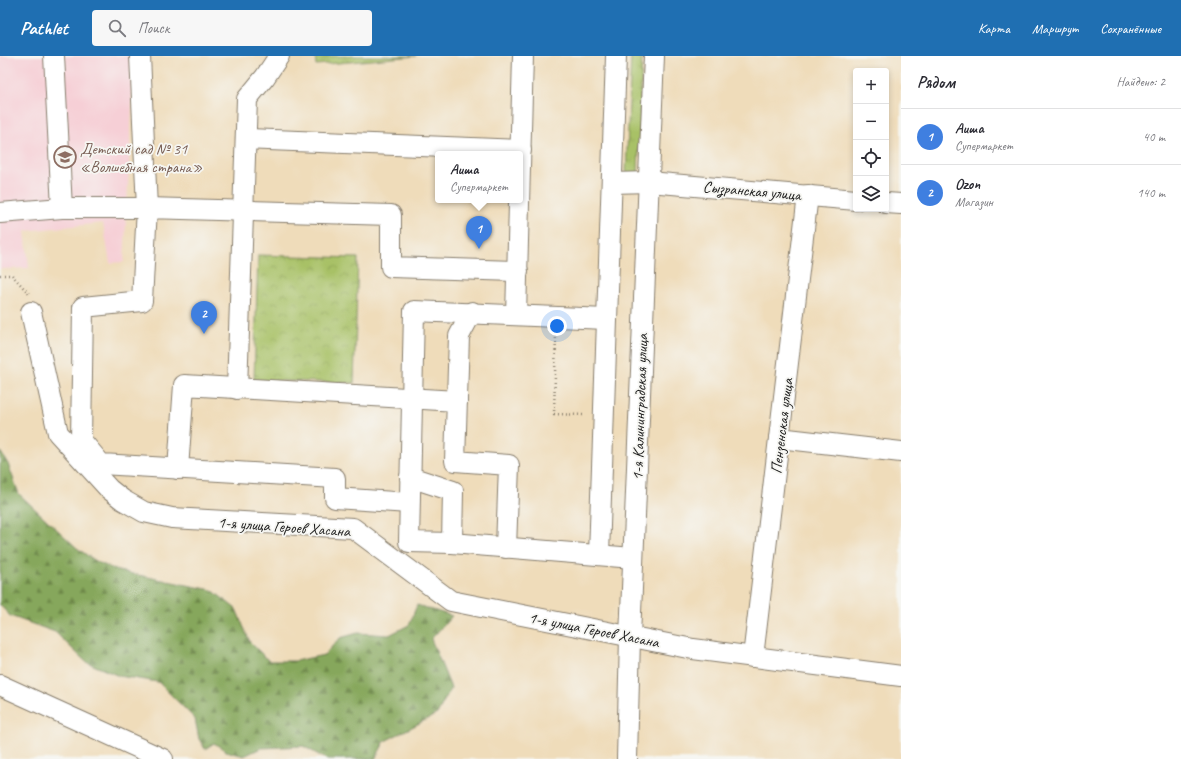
<!DOCTYPE html>
<html lang="ru">
<meta charset="utf-8">
<style>
body{margin:0;font-family:Caveat,sans-serif;background:#f7f7f7;color:#2b2b33}
.controls{position:absolute;right:12px;top:12px;display:grid;overflow:hidden;border-radius:4px;box-shadow:0 2px 6px #0003}
.controls button{width:36px;height:36px;display:grid;place-items:center;padding:0;border:0;border-bottom:1px solid #e1e1e2;background:#fff;color:#2b2b33;font:20px sans-serif}
.you{position:absolute;left:557px;top:270px;width:14px;height:14px;margin:-10px;border:3px solid #fff;border-radius:50%;background:#1a73e8;box-shadow:0 0 0 6px #1a73e833}
.badge{display:grid;place-items:center;width:26px;height:26px;border-radius:50%;background:#1f6fb2;color:#fff;font-size:13px;font-weight:700}
.pin{position:absolute;translate:-50% -33px;filter:drop-shadow(0 1px 2px #0008)}
.pin::after{content:'';position:absolute;top:21px;width:14px;height:12px;background:inherit;clip-path:polygon(0 0,100% 0,50% 100%)}
.popup{position:absolute;left:435px;top:95px;width:88px;height:52px;box-sizing:border-box;display:grid;place-content:center;border-radius:4px;background:#fff;filter:drop-shadow(0 1px 3px #0005);font-size:13px;white-space:nowrap;color:#7c7c81}
.popup b{font-size:15px;color:#2b2b33}
.popup::after{content:'';position:absolute;left:50%;top:100%;margin-left:-8px;border:8px solid transparent;border-top-color:#fff}
.list{margin:0;padding:0;list-style:none}
h2{display:flex;justify-content:space-between;align-items:center;height:52px;margin:0;padding:0 16px;font-size:17px}
h2 small{font-size:13px;font-weight:400;color:#7c7c81}
.list li{display:grid;grid-template-columns:26px 1fr auto;gap:12px;align-items:center;box-sizing:border-box;height:56px;padding:0 16px;border-top:1px solid #e1e1e2}
.list b{display:block;font-size:15px;white-space:nowrap}
.list p{margin:0;font-size:13px;white-space:nowrap;color:#7c7c81}
.list em{font-size:13px;font-style:normal;color:#7c7c81}
.icon{flex:none;width:22px;height:22px;fill:none;stroke:currentColor;stroke-width:2;stroke-linecap:round;stroke-linejoin:round}
.map{position:relative;flex:none;width:901px;height:703px;overflow:hidden}
header{display:flex;align-items:center;gap:24px;box-sizing:border-box;height:56px;padding:0 20px;background:#1f6fb2;color:#fff}
header strong{font-size:19px}
nav{display:flex;gap:22px;margin-inline-start:auto;font-size:14px}
.search{width:280px;height:36px;background:#f7f7f7;display:flex;align-items:center;gap:10px;box-sizing:border-box;padding:0 14px;border-radius:4px;color:#7c7c81;font-size:15px}
main{display:flex}
aside{flex:1;background:#fff}
.map>svg:first-child{display:block}
</style>
<header>
<strong>Pathlet</strong>
<div class="search"><svg class="icon" aria-label="search" viewBox="0 0 24 24"><circle cx="10" cy="10" r="6"/><path d="M15 15l6 6"/></svg>Поиск</div>
<nav><a>Карта</a><a>Маршрут</a><a>Сохранённые</a></nav>
</header>
<main>
<div class="map">
<svg width="901" height="703" viewBox="0 0 901 703">
<defs>
<pattern id="grass-tufts" width="24" height="20" patternUnits="userSpaceOnUse"><rect width="24" height="20" fill="#a8c166"/><path d="M3 7l-1-3M5 7V3M7 7l1-3M15 17l-1-3M17 17v-4M19 17l1-3" fill="none" stroke="#90a558"/></pattern>
<pattern id="forest-firs" width="22" height="20" patternUnits="userSpaceOnUse"><rect width="22" height="20" fill="#86a75b"/><path d="M5 1l3.5 6h-7zM16 11l3.5 6h-7z" fill="#6d874a"/></pattern>
<pattern id="park-crowns" width="20" height="18" patternUnits="userSpaceOnUse"><rect width="20" height="18" fill="#a8c166"/><path d="M2 6a3 3 0 1 1 6 0M12 15a3 3 0 1 1 6 0" fill="none" stroke="#90a558"/></pattern>
</defs>
<rect width="100%" height="100%" fill="#f6f6f2"/>
<filter id="ink" filterUnits="userSpaceOnUse"><feTurbulence type="fractalNoise" baseFrequency=".025" numOctaves="2"/><feDisplacementMap in="SourceGraphic" scale="8" xChannelSelector="R" yChannelSelector="G"/><feConvolveMatrix kernelMatrix="1 2 1 2 8 2 1 2 1" color-interpolation-filters="sRGB"/></filter>
<filter id="wash" filterUnits="userSpaceOnUse"><feTurbulence type="fractalNoise" baseFrequency=".012" numOctaves="4" result="noise"/><feDisplacementMap in="SourceGraphic" scale="16" xChannelSelector="R" yChannelSelector="G"/><feGaussianBlur stdDeviation="0.9" result="paint"/><feColorMatrix in="noise" values="0 0 0 0 0 0 0 0 0 0 0 0 0 0 0 0 0 1.4 0 .05"/><feComposite in="paint" operator="in"/></filter>
<g filter="url(#wash)">
<rect width="100%" height="100%" fill="#efdcba"/>
<!-- built -->
<path fill="#f6cfd6" d="M0,0h131l1,51 -8,155 -14,1 -7,-40 -78,8 4,37 -29,1z"/>
<!-- grass -->
<path fill="url(#grass-tufts)" stroke="#626e41" d="M631,0h11l-4,119 -12,-1z"/>
<!-- forest -->
<path fill="url(#forest-firs)" stroke="#51623c" d="M0,395l8,13 11,30 58,54 18,13 23,10 94,19 24,19 14,33 19,19h26l29,-6 16,-17 18,-5 31,2 20,-10 8,-20 35,11 -21,23 20,49 -14,26 -52,27 -10,18h-49l-23,-13 -42,2 -17,8 -18,-5 -12,-8 -9,6 -6,-10 -4,-20 -37,-37 -39,-6 -33,-14 -31,-30 -45,-16 -10,-11z"/>
<!-- park -->
<g fill="url(#park-crowns)" stroke="#626e41">
<path d="M315,0h101l-100,9z"/>
<path d="M258,199l100,3 -4,125 -100,-3z"/>
</g>
</g>
<g filter="url(#ink)">
<g fill="none" stroke-linecap="round" stroke-linejoin="round">
<!-- minor casing -->
<g stroke="#867c6b" stroke-width="22">
<g id="minor">
<path d="M54,0l8,152"/>
<path d="M246,83l275,11"/>
<path d="M612,127l37,-1 207,18"/>
<path d="M886,147l15,1"/>
<path d="M0,157l62,-5h85l-7,-152"/>
<path d="M31,256l27,121 51,56 14,11 21,12 28,6 181,10 98,73 242,48 208,27"/>
<path d="M472,256l-13,24 -4,125 54,4 -3,83"/>
<path d="M516,259l7,-259"/>
<path d="M237,333l10,-290 18,-22 14,-21"/>
<path d="M779,382l122,14"/>
<path d="M178,413l6,-84 273,16"/>
<path d="M410,421l43,14 -1,52 181,15"/>
<path d="M409,447l-74,-5v-20l-234,-14 -20,-24 2,-133 59,-6 5,-93 244,7v52l127,4"/>
<path d="M452,487l-43,-1 5,-231 193,8"/>
<path d="M599,499l17,-499"/>
<path d="M753,601l55,-462"/>
<path d="M0,629l163,74"/>
<path d="M627,703l3,-122 24,-581"/>
</g>
</g>
<!-- path -->
<g stroke="#867c6b" stroke-width="2.5" stroke-dasharray="1 3" stroke-linecap="butt">
<path d="M0,219h12l17,19"/>
<path d="M556,278l-2,80 31,1"/>
</g>
<!-- minor -->
<use href="#minor" stroke="#fff" stroke-width="20"/>
</g>
</g>
<!-- icons -->
<defs>
<g id="school-ring" transform="scale(1.15)"><circle r="9.5" fill="#f6f6f2" stroke="#8d6e63" stroke-width="1.5"/><path d="M0-5L7-2L0 1L-7-2ZM-4 1L0 2.5L4 1V4Q0 6-4 4Z" fill="#8d6e63"/></g>
</defs>
<g fill-rule="evenodd">
<use href="#school-ring" x="65" y="101"/>
</g>
<g text-anchor="middle" stroke-width="3.5" stroke-linejoin="round" paint-order="stroke">
<!-- education labels -->
<g font-size="16" fill="#785e54" stroke="#f6f6f2" text-anchor="start">
<text x="80" y="98">Детский сад № 31<tspan x="80" dy="18">«Волшебная страна»</tspan></text>
</g>
<!-- street labels -->
<g font-size="16" fill="#1c1c1c" stroke="#f6f6f2">
<text transform="translate(752 134) rotate(5)" y="6">Сызранская улица</text>
<text transform="translate(639 351) rotate(-88)" y="6">1-я Калининградская улица</text>
<text transform="translate(781 370) rotate(-83)" y="6">Пензенская улица</text>
<text transform="translate(284 470) rotate(4)" y="6">1-я улица Героев Хасана</text>
<text transform="translate(594 573) rotate(11)" y="6">1-я улица Героев Хасана</text>
</g>
</g>
</svg>
<div class="controls">
<button>+</button>
<button>−</button>
<button><svg class="icon" aria-label="locate" viewBox="0 0 24 24"><circle cx="12" cy="12" r="6"/><path d="M12 2v4M12 18v4M2 12h4M18 12h4"/></svg></button>
<button><svg class="icon" aria-label="layers" viewBox="0 0 24 24"><path d="M12 4l9 5-9 5-9-5zM3 14l9 5 9-5"/></svg></button>
</div>
<div class="you"></div>
<div class="pin badge" style="left:479px;top:193px;background:#3f7fe0">1</div>
<div class="popup"><b>Аиша</b>Супермаркет</div>
<div class="pin badge" style="left:204px;top:278px;background:#3f7fe0">2</div>
</div>
<aside>
<h2>Рядом<small>Найдено: 2</small></h2>
<ul class="list">
<li><span class="badge" style="background:#3f7fe0">1</span><div><b>Аиша</b><p>Супермаркет</p></div><em>40 m</em></li>
<li><span class="badge" style="background:#3f7fe0">2</span><div><b>Ozon</b><p>Магазин</p></div><em>140 m</em></li>
</ul>
</aside>
</main>
